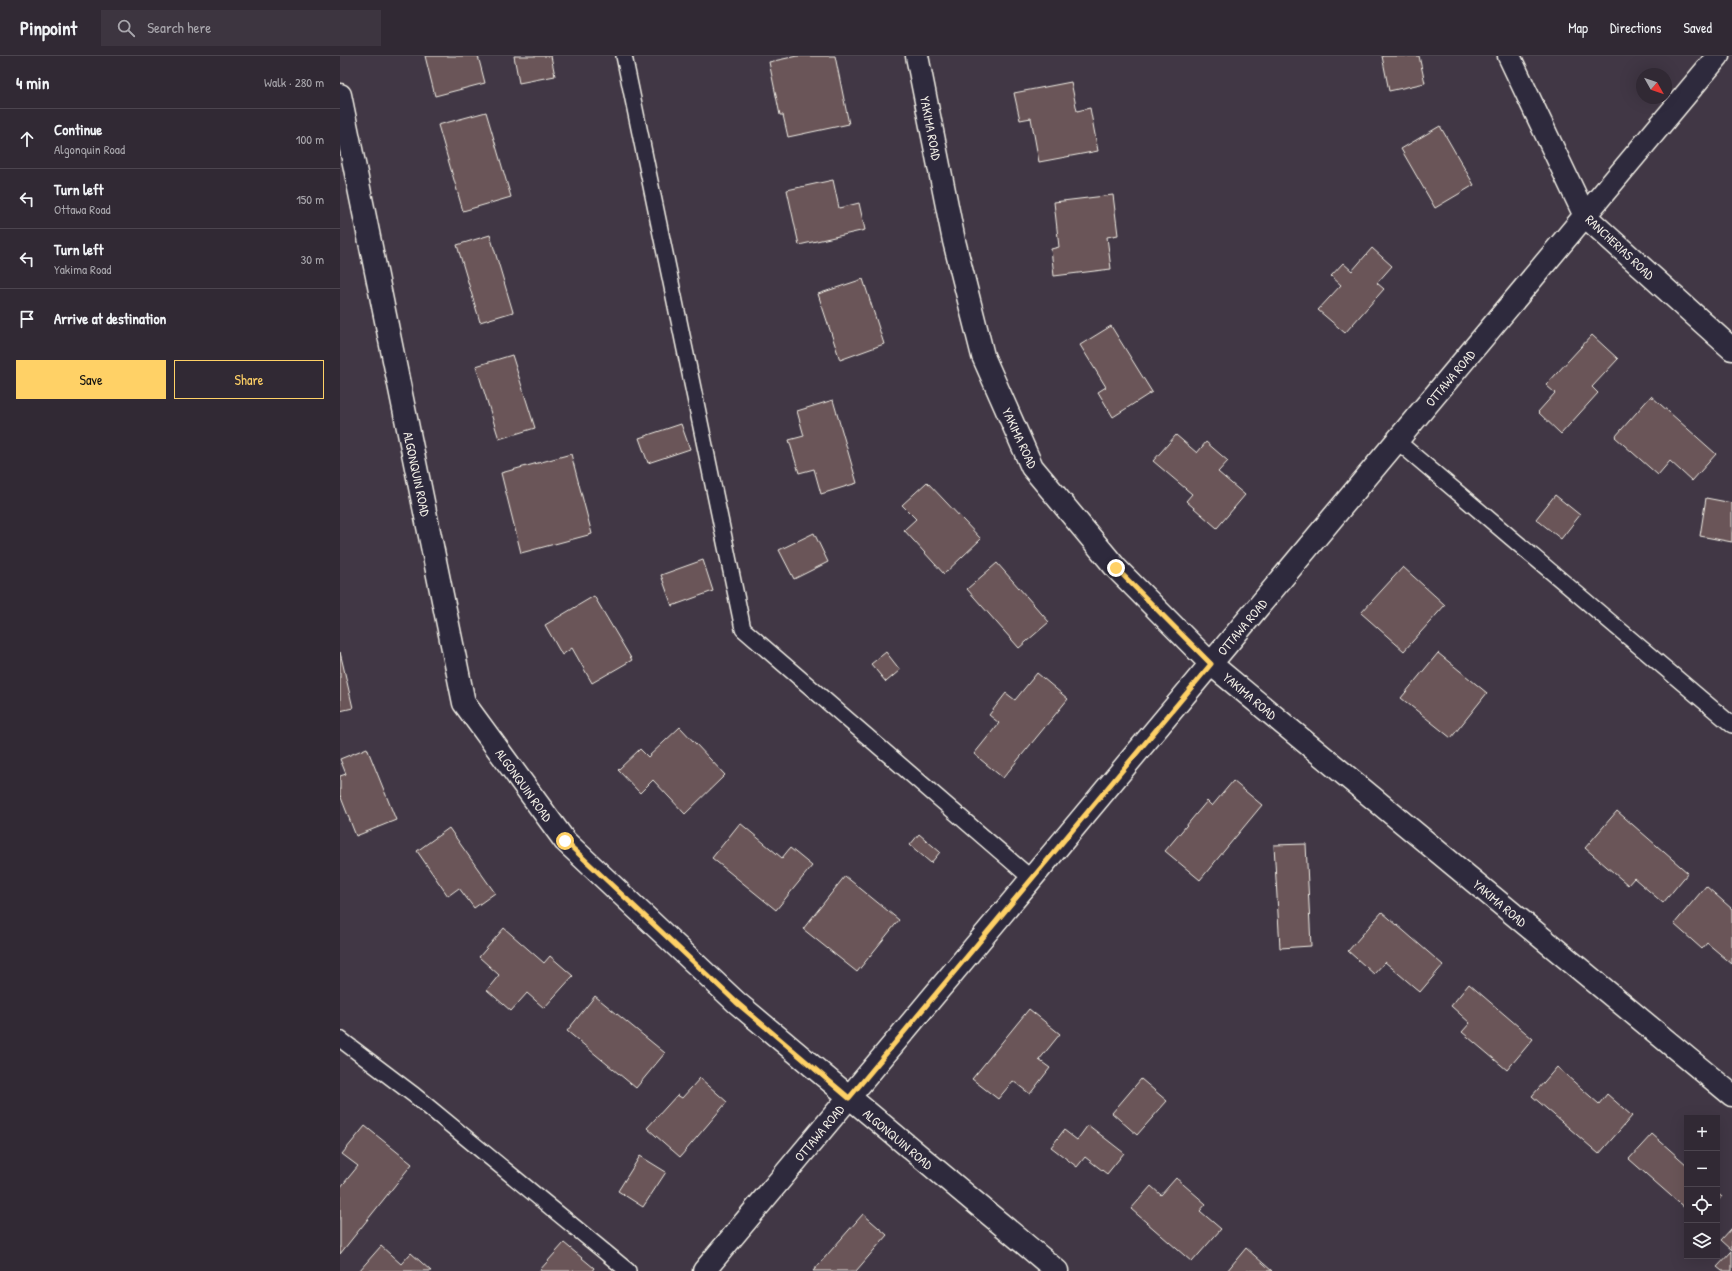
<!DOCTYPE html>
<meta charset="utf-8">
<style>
body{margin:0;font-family:"Patrick Hand",sans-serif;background:#3d3540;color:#f1f3f6}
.controls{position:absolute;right:12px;bottom:12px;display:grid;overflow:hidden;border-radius:0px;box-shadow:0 4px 16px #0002}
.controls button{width:36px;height:36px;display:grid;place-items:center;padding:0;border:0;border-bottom:1px solid #4c454f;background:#312934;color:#f1f3f6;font:20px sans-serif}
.compass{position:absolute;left:1296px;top:12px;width:36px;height:36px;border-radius:50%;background:#312934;box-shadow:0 4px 16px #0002;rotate:130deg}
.stop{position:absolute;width:12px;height:12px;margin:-9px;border:3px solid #ffd166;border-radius:50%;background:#fff}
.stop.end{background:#ffd166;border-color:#fff;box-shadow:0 1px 4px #0008}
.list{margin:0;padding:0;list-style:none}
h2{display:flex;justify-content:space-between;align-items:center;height:52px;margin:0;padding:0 16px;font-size:17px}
h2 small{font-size:13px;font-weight:400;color:#a8a6ac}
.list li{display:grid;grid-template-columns:26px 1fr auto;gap:12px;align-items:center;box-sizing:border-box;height:60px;padding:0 16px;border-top:1px solid #4c454f}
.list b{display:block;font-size:15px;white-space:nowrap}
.list p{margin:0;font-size:13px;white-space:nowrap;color:#a8a6ac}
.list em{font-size:13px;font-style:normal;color:#a8a6ac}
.actions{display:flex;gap:8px;padding:12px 16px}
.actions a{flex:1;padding:9px 0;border:1px solid #ffd166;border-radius:0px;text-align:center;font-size:14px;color:#ffd166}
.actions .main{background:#ffd166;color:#111}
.icon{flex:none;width:22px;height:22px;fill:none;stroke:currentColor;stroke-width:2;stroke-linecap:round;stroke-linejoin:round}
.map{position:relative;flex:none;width:1392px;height:1215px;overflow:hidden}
header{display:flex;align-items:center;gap:24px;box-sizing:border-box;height:56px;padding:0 20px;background:#312934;border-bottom:1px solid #4c454f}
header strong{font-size:19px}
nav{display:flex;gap:22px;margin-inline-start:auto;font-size:14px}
.search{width:280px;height:36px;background:#3d3540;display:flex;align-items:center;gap:10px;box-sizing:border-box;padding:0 14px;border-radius:0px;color:#a8a6ac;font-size:15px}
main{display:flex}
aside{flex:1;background:#312934}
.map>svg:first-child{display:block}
</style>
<header>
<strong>Pinpoint</strong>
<div class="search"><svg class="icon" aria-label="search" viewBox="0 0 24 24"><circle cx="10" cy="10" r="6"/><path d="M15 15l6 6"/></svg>Search here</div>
<nav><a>Map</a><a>Directions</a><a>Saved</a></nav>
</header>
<main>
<aside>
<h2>4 min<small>Walk · 280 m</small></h2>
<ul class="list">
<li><svg class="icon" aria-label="ahead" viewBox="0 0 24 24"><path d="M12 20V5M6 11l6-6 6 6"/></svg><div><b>Continue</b><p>Algonquin Road</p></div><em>100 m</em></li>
<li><svg class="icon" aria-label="left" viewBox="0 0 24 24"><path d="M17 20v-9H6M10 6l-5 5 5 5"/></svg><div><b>Turn left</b><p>Ottawa Road</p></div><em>150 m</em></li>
<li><svg class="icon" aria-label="left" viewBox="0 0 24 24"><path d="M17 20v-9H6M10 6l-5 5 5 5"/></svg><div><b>Turn left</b><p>Yakima Road</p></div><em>30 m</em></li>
<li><svg class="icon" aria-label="arrive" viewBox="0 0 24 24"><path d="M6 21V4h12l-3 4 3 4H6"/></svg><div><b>Arrive at destination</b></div></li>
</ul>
<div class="actions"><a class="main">Save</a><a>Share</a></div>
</aside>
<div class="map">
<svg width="1392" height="1215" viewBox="0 0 1392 1215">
<rect width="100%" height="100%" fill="#413745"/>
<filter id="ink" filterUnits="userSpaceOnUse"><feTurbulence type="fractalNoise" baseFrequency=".025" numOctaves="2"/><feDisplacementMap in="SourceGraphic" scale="8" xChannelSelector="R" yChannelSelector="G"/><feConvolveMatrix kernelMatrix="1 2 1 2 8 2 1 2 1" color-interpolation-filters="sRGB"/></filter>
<g filter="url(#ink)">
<!-- building -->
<g fill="#6a5558" stroke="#f4f1e8">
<path d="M85,0h53l7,27 -50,13z"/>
<path d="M174,0h37l4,20 -36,7z"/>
<path d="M457,0h38l14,68 -61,13 -5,-22h-3l-11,-53z"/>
<path d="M1042,0h37l6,27 -36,8z"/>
<path d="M731,26l6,29 13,-3 8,43 -59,11 -8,-44 -11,2 -6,-27z"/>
<path d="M146,56l25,85 -48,14 -25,-86z"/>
<path d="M1100,70l34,59 -39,23 -34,-59z"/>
<path d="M493,124l6,28 20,-5 6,27 -66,15 -12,-55z"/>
<path d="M773,139l5,40 -11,2 4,32 -57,7 -3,-27 8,-2 -5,-45z"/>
<path d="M150,179l23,77 -33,10 -23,-77z"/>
<path d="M1032,192l20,18 -15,17 7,6 -39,44 -27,-23 23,-25 -10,-9 12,-13 9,8z"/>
<path d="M523,223l21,65 -44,16 -22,-66z"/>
<path d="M771,270l41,66 -39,25 -15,-25 8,-5 -26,-42z"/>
<path d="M1252,279l26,24 -26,28 6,6 -37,41 -23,-22 17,-19 -9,-8z"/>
<path d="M172,299l23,73 -36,11 -23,-73z"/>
<path d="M1311,340l65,58 -24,27 -22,-20 -12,14 -43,-38z"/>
<path d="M493,344l24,83 -36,11 -7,-25 -15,4 -10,-33 15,-4 -7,-25z"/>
<path d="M341,368l9,25 -42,14 -9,-25z"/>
<path d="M836,379l21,18 9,-11 22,19 -10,11 27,23 -28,33 -31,-27 6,-7 -39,-33z"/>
<path d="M231,398l21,80 -71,19 -20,-80z"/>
<path d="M587,426l54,57 -37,35 -40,-44 12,-11 -14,-14z"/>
<path d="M1215,439l25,20 -19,24 -25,-20z"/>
<path d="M1366,442l26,5v39l-32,-6z"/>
<path d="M474,477l14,29 -34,17 -15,-29z"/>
<path d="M363,504l10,31 -41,15 -11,-31z"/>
<path d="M657,507l52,59 -30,26 -52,-59z"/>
<path d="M1063,511l42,38 -41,46 -43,-38z"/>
<path d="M254,540l38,64 -40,23 -20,-35 -10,7 -17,-30z"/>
<path d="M0,596l13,56 -13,3z"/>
<path d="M546,596l14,18 -14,12 -15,-18z"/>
<path d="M1098,597l49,40 -36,45 -50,-40z"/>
<path d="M697,617l31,26 -65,79 -29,-24 25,-31 -10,-8 17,-22 9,7z"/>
<path d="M340,671l45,48 -40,39 -32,-34 -13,13 -22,-23 22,-21 8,8z"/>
<path d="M27,692l29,72 -40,16 -16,-41v-19l6,-2 -6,-15z"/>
<path d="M893,725l29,24 -62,75 -35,-29 42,-50 5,5z"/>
<path d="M1277,755l71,62 -25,30 -29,-25 -6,7 -43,-37z"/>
<path d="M400,767l42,35 8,-10 22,18 -36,44 -64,-52z"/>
<path d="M109,772l46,65 -21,15 -15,-20 -11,8 -31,-45z"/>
<path d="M579,778l21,18 -9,11 -21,-18z"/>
<path d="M966,788l5,102 -31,2 -6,-103z"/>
<path d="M505,820l54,44 -42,52 -54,-43z"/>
<path d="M1366,830l26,23v55l-25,-21 -5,6 -28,-25z"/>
<path d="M1042,856l61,53 -23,27 -35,-30 -11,12 -26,-23z"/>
<path d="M164,872l40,35 6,-7 23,20 -29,32 -17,-15 -16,18 -24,-21 12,-15 -20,-18z"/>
<path d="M1129,928l64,55 -26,31 -45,-38 8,-9 -19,-17z"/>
<path d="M255,940l70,57 -29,35 -69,-57z"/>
<path d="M689,953l31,25 -21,26 11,8 -20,26 -17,-13 -15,18 -26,-20z"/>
<path d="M1217,1011l42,37 8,-10 25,22 -33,38 -67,-58z"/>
<path d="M360,1022l27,24 -47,55 -33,-29 30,-33 5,3z"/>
<path d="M801,1023l26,22 -30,34 -25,-22z"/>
<path d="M748,1069l36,28 -17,21 -22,-17 -8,10 -26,-20 13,-17 13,10z"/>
<path d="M25,1070l47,38 -72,90v-66l18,-22 -16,-12z"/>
<path d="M1312,1078l35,31v45l-58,-51z"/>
<path d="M300,1100l26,16 -23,35 -25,-16z"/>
<path d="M836,1122l30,26 -6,7 21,18 -29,33 -61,-53 20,-23 10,9z"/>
<path d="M1377,1136l5,4 -5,6z"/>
<path d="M523,1158l24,21 -31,36h-43z"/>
<path d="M1392,1172v22l-11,-10z"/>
<path d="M224,1187l30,25 -2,3h-53z"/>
<path d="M41,1190l20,18 10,-11 20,18h-72z"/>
<path d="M906,1192l26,23h-45z"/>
<path d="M1392,1195v20h-10l-5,-4z"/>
</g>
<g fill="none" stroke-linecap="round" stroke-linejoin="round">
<!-- service casing -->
<g stroke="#f4f1e8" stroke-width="18">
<g id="service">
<path d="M284,0l119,573 289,250"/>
<path d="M1057,385l335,284"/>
<path d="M0,983l74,56 214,176"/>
</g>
</g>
<!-- minor casing -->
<g stroke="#f4f1e8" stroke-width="25">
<g id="minor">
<path d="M577,0l37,185 29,115 49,111 84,101 95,96 521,431"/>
<path d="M1169,0l76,160 147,133"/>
<path d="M0,39l124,608 101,138 171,161 321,269"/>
</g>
</g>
<!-- tertiary casing -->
<g stroke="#f4f1e8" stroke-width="25">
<path id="tertiary" d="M364,1215l1014,-1215"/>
</g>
<!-- service -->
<use href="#service" stroke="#2f2a3d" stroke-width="15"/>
<!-- minor -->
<use href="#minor" stroke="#2f2a3d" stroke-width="22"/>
<!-- tertiary -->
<use href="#tertiary" stroke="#2f2a3d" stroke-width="22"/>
</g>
</g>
<g fill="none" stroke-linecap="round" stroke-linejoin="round" filter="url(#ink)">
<!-- route -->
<path stroke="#ffd166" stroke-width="5" d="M225,785l171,161 113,96 362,-434 -95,-96"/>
</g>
<g text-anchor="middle" stroke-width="3.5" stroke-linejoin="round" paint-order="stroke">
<!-- street labels -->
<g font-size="13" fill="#f4f1e8" stroke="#2f2a3d">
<text transform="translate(591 72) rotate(79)" y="5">YAKIMA ROAD</text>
<text transform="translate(1280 191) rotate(43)" y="5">RANCHERIAS ROAD</text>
<text transform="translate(1110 322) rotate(-50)" y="5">OTTAWA ROAD</text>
<text transform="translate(680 382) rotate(65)" y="5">YAKIMA ROAD</text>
<text transform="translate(77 418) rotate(78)" y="5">ALGONQUIN ROAD</text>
<text transform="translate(902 571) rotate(-50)" y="5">OTTAWA ROAD</text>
<text transform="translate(910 640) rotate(40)" y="5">YAKIMA ROAD</text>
<text transform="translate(184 729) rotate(54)" y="5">ALGONQUIN ROAD</text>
<text transform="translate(1160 847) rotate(40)" y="5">YAKIMA ROAD</text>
<text transform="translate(479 1077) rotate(-50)" y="5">OTTAWA ROAD</text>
<text transform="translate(558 1083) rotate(40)" y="5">ALGONQUIN ROAD</text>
</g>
</g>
</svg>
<div class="controls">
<button>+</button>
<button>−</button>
<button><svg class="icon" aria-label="locate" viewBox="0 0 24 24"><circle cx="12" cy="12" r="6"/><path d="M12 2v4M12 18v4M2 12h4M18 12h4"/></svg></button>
<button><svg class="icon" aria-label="layers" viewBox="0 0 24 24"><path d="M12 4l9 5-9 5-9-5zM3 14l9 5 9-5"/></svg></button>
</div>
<svg class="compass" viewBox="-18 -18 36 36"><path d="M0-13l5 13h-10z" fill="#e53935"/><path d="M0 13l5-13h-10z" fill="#a8a6ac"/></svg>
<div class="stop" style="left:225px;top:785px"></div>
<div class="stop end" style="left:776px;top:512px"></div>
</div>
</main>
